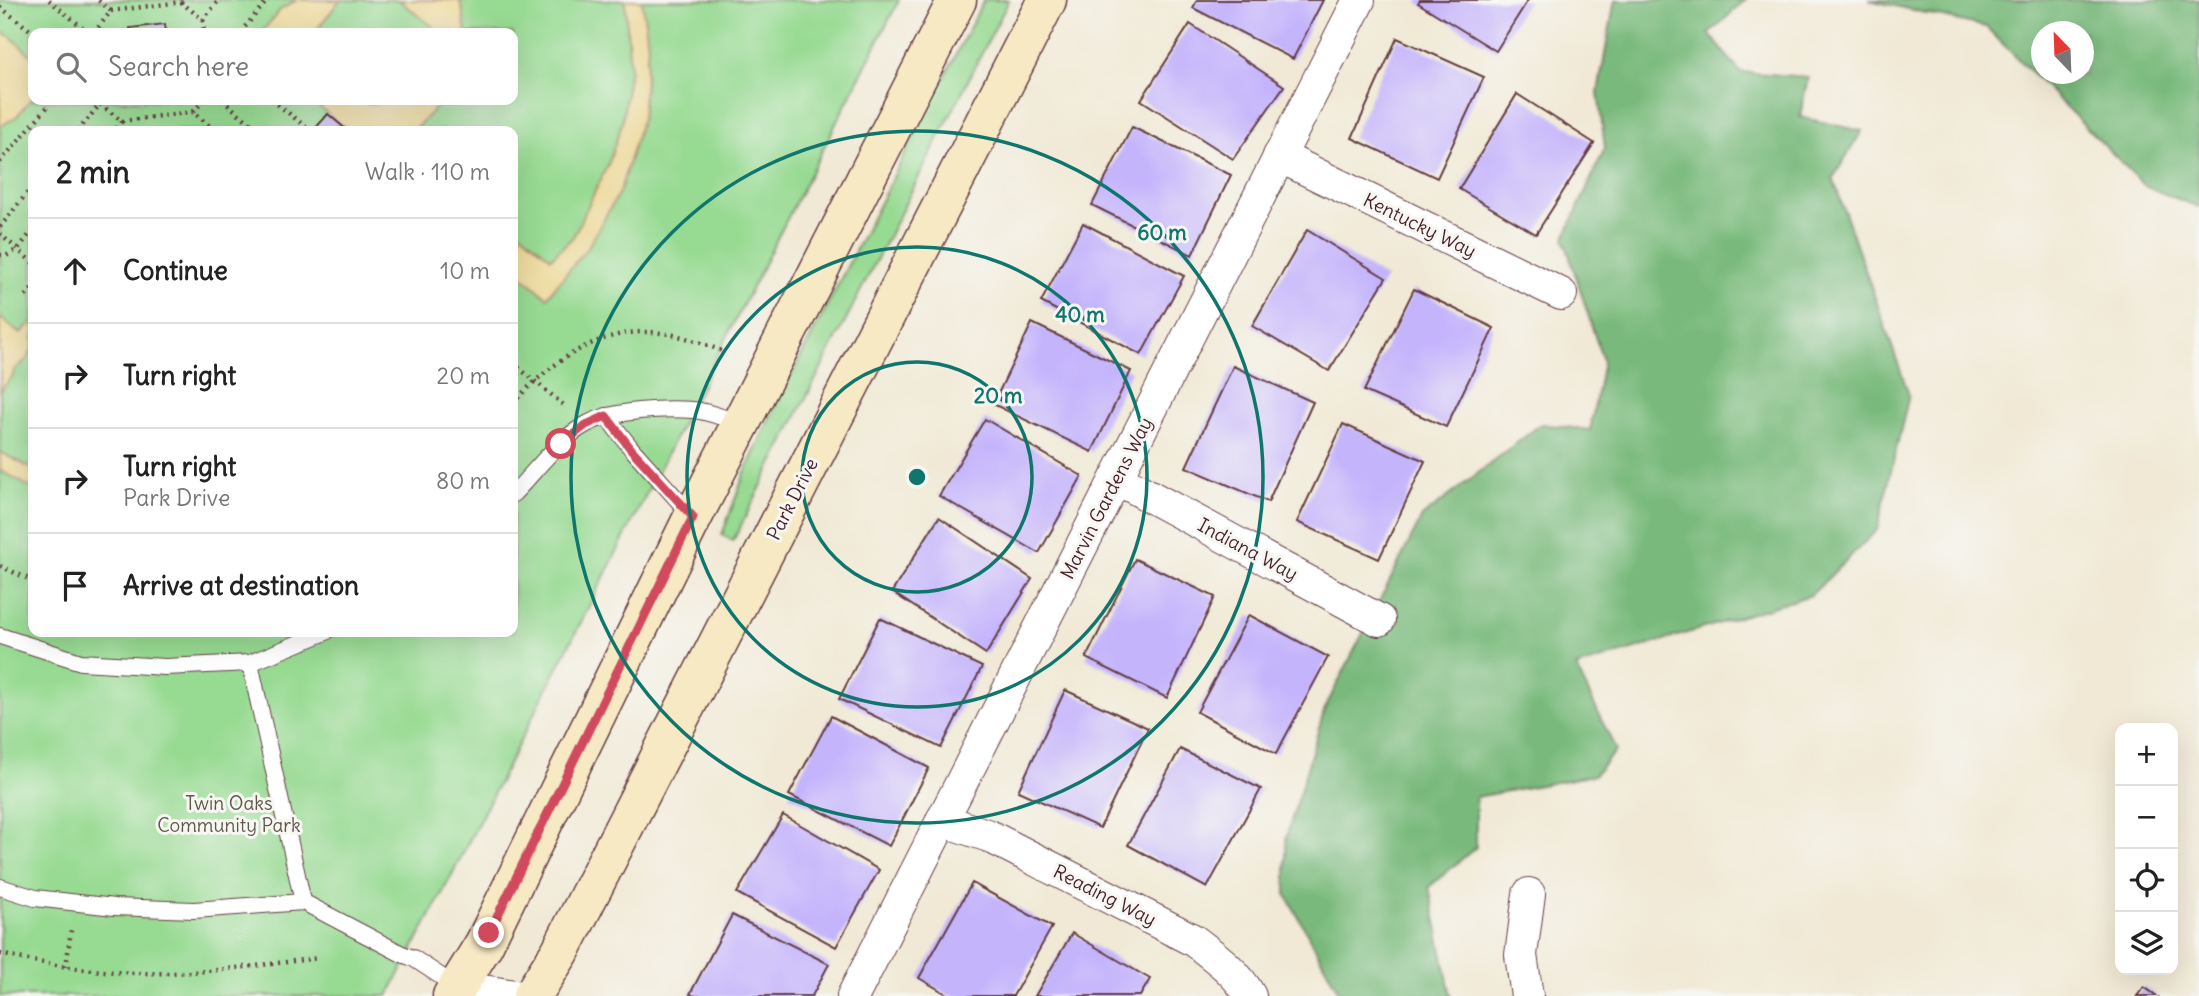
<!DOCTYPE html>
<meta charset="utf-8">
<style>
body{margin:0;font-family:Delius,sans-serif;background:#f2f2f2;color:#222}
.controls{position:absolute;right:21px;bottom:21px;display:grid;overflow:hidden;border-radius:14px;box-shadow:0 7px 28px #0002}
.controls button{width:63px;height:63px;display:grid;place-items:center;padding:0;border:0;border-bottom:2px solid #e0e0e0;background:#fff;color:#222;font:35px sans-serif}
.compass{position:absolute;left:2031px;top:21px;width:63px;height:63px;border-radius:50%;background:#fff;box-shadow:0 7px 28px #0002;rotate:337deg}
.stop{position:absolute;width:21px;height:21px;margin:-16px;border:5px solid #d1495b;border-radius:50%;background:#fff}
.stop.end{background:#d1495b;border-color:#fff;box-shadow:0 2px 7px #0008}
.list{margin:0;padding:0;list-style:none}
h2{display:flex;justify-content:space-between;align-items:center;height:91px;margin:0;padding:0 28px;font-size:30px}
h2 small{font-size:23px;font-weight:400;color:#767676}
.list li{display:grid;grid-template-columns:46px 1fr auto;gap:21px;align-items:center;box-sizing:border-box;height:105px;padding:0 28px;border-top:2px solid #e0e0e0}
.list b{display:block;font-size:26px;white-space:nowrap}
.list p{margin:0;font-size:23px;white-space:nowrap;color:#767676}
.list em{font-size:23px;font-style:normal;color:#767676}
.icon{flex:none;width:38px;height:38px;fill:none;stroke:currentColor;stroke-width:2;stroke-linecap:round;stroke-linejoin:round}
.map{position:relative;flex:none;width:2199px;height:996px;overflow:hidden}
.search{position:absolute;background:#fff;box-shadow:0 7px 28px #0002;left:28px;top:28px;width:490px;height:77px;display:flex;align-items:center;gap:18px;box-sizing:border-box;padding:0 24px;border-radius:14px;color:#767676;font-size:26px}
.panel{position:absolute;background:#fff;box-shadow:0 7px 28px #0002;left:28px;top:126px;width:490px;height:511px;border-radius:14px}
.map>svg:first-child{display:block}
</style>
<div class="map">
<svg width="2199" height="996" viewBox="0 0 2199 996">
<rect width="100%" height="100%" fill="#f6f6f2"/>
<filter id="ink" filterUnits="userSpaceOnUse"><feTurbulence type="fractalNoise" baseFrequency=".0143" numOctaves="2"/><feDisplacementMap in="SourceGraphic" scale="14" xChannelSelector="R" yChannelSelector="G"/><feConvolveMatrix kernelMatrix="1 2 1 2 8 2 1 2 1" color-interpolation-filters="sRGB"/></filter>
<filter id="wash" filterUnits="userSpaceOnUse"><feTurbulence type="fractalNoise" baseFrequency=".00686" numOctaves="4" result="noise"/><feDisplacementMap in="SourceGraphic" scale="28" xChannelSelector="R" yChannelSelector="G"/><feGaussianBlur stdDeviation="1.57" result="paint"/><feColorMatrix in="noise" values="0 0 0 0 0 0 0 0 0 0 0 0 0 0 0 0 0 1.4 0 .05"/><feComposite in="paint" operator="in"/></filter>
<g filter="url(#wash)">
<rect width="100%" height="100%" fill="#f1e9d5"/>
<!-- green -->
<g fill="#97da92" stroke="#707c5e" stroke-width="2" fill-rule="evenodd">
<path d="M0,0h899l-452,884 -59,112h-388zM33,33h480v67h-480zM33,131h480v501h-480z"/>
<path d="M984,0h25l-276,541 -11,-6 22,-60 27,-60z"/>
</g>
<!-- forest -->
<g fill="#79ba7c" stroke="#626c54" stroke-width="2" fill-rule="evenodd">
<path d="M1615,0h130l-36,34 31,38 68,5 -8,40 62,14 -29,47 76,217 -32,135 -66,65 -235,72 40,83 -22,25 -118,22v50l-47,40 22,109h-110l-55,-102v-56l39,-130 97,-191 119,-93 49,6 13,-69 -39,-122 41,-91 -7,-56z"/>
<path d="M1869,0h330v207l-53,-20 -160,-160zM2042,32h42v42h-42z"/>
</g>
<!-- sand -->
<g fill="#eeda9e" stroke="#9c7c64" stroke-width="2">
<path d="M297,0h43l-26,33h-53l19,-23z"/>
<path d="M399,0h60l3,7 4,26h-34l1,-6z"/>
<path d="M625,0h17l6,45 -6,73 -22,73 -32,56 -41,50 -34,-28v-43l38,32 22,-21 36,-75 13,-39 8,-55z"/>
<path d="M0,32l10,4 23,21v40l-16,19 -17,11z"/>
<path d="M311,100h52l5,4 19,-2 2,-2h54l-30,31h-65z"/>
<path d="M0,317l20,17 13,-14c0,24 4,35 -19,50l-1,6 -13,15z"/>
<path d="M0,452l33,17v20l-33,-19z"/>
</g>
<g id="blocks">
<!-- building -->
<g fill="#c4b4fc">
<path d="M1197,0h126l-30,59 -100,-51z"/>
<path d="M1420,0h108l-32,51 -78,-48z"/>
<path d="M165,24l1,9h-35l-1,-5z"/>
<path d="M1190,24l94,62 -51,73 -92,-59z"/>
<path d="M1397,38l87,39 -47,101 -85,-40z"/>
<path d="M1517,94l77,49 -58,91 -77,-45z"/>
<path d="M328,114l20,17 -34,-1z"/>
<path d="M1132,127l99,48 -39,80 -100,-50z"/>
<path d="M1083,223l101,53 -43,79 -100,-53z"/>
<path d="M1307,230l79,48 -57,93 -77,-45z"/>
<path d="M1414,289l80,39 -48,99 -82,-36z"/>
<path d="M1032,323l99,48 -39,81 -99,-48z"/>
<path d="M1233,366l80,36 -45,100 -82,-35z"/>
<path d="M985,419l97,57 -43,77 -100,-57z"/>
<path d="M1343,424l82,37 -46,98 -82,-37z"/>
<path d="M939,517l93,62 -46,75 -94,-62z"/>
<path d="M1135,559l80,38 -48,101 -81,-40z"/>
<path d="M1249,615l79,42 -52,97 -79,-42z"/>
<path d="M880,618l102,49 -41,81 -102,-49z"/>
<path d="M1065,690l83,38 -48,100 -82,-37z"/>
<path d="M831,716l98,52 -40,78 -100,-51z"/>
<path d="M1180,749l81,40 -54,99 -79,-43z"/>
<path d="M783,815l96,55 -43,77 -99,-54z"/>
<path d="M972,883l80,44 -39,69h-63l-31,-18z"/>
<path d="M732,915l97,49 -17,32h-118l-4,-2z"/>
<path d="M1072,933l78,46 -10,17h-105z"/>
<path d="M2144,987l13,9h-20z"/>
</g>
</g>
</g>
<g filter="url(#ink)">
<use href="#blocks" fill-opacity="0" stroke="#633d44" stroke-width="2"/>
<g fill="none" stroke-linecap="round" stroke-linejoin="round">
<!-- lane casing -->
<g stroke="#633d44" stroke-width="18">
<g id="lane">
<path d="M606,416l25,32 62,69"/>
<path d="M513,494c23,-23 45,-55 74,-70 26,-14 77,-16 106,-14 16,1 32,9 47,13"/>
<path d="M0,636l81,26 84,5 85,-4 53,239"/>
<path d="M250,663l76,-31"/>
<path d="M0,887l35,11 79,9 80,3 109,-8 99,52 11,4 44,29"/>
</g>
</g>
<!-- street casing -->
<g stroke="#633d44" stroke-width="34">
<g id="street">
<path d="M1279,156l282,138"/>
<path d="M1116,478l263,142"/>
<path d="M942,820l47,16 204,104c21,16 44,32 57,56"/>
<path d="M466,996l-9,-9 58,9"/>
<path d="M853,996l506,-996"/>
<path d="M1527,996l-6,-41 8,-61"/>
</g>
</g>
<!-- secondary casing -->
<g stroke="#633d44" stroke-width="41">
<g id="secondary">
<path d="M452,996l32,-52 209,-427 264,-517"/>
<path d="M532,996l28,-44 487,-952"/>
</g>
</g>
<!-- path -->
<g stroke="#633d44" stroke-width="4.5" stroke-dasharray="2 5" stroke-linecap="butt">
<path d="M49,0l40,33"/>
<path d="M181,2l22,18 16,-20"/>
<path d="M0,7l34,26"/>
<path d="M111,11l70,-9 2,-2"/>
<path d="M203,20l1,13"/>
<path d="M94,33l17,-22 -13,-11"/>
<path d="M243,33v-4l25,-29"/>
<path d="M204,100l-11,12 23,19"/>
<path d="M222,100l38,31"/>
<path d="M272,100l39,31"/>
<path d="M122,121l71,-9"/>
<path d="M78,131l22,-27 22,17 -8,10"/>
<path d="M0,162l49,-57v-5"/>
<path d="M0,227l33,-41"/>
<path d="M0,234l33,29"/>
<path d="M0,255l6,1 12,-7 15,-19"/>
<path d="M26,296l7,-8"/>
<path d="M513,363l53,44"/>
<path d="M513,403c41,-44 92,-80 155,-69 20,3 38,11 57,18"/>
<path d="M0,566l33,15"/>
<path d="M0,954c45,10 91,18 138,19 60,2 121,-8 181,-15"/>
<path d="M66,967l5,-37"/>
</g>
<!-- lane -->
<use href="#lane" stroke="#fff" stroke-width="16"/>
<!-- street -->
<use href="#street" stroke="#fff" stroke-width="32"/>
<!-- secondary -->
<use href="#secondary" stroke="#f7e9c3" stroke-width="38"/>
</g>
</g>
<g fill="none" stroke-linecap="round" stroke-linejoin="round" filter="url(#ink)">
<!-- route -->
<path stroke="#d1495b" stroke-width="9" d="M489,933l204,-416 -62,-68 -25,-33 -20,9 -25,19"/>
</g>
<!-- distance rings -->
<g fill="none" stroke="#0f766e" stroke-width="3.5">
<circle cx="917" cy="477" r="115"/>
<circle cx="917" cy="477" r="230"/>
<circle cx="917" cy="477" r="346"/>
</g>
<g text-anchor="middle" stroke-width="6" stroke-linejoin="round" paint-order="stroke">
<!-- street labels -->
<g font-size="19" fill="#4a1f2b" stroke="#f6f6f2">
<text transform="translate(1420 225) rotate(26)" y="7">Kentucky Way</text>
<text transform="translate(1106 498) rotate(-63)" y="7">Marvin Gardens Way</text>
<text transform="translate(792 499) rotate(-63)" y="7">Park Drive</text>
<text transform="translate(1248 549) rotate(28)" y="7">Indiana Way</text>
<text transform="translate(1105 895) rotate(27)" y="7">Reading Way</text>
</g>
<!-- park labels -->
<g font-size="19" fill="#61574a" stroke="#f6f6f2">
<text x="229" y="810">Twin Oaks<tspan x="229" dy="22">Community Park</tspan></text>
</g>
</g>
<circle cx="917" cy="477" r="10" fill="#0f766e" stroke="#f6f6f2" stroke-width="3.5"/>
<g font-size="21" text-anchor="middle" font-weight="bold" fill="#0f766e" stroke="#f6f6f2" stroke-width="6" stroke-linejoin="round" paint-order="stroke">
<text x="1162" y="240">60 m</text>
<text x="1080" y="322">40 m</text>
<text x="998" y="403">20 m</text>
</g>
</svg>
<div class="controls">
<button>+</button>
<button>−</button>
<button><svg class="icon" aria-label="locate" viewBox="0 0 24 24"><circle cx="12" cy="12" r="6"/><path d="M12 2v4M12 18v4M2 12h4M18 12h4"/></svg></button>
<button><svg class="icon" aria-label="layers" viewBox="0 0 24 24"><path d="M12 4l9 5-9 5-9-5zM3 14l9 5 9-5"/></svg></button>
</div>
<svg class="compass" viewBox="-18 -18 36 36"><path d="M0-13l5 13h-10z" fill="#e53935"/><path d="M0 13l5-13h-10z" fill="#767676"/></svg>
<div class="stop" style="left:561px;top:444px"></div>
<div class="stop end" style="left:489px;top:933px"></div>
<div class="search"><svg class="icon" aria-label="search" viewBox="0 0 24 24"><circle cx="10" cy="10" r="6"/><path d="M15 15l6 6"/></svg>Search here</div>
<section class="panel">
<h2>2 min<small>Walk · 110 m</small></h2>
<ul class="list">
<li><svg class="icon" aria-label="ahead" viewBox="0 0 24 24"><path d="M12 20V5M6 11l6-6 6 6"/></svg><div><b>Continue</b></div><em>10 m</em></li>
<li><svg class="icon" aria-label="right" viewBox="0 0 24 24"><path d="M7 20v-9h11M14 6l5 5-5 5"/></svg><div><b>Turn right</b></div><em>20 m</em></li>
<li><svg class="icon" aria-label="right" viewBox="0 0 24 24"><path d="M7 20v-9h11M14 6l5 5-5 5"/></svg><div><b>Turn right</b><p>Park Drive</p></div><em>80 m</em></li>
<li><svg class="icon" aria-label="arrive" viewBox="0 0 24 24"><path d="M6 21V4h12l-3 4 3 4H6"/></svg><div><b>Arrive at destination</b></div></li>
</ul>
</section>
</div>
